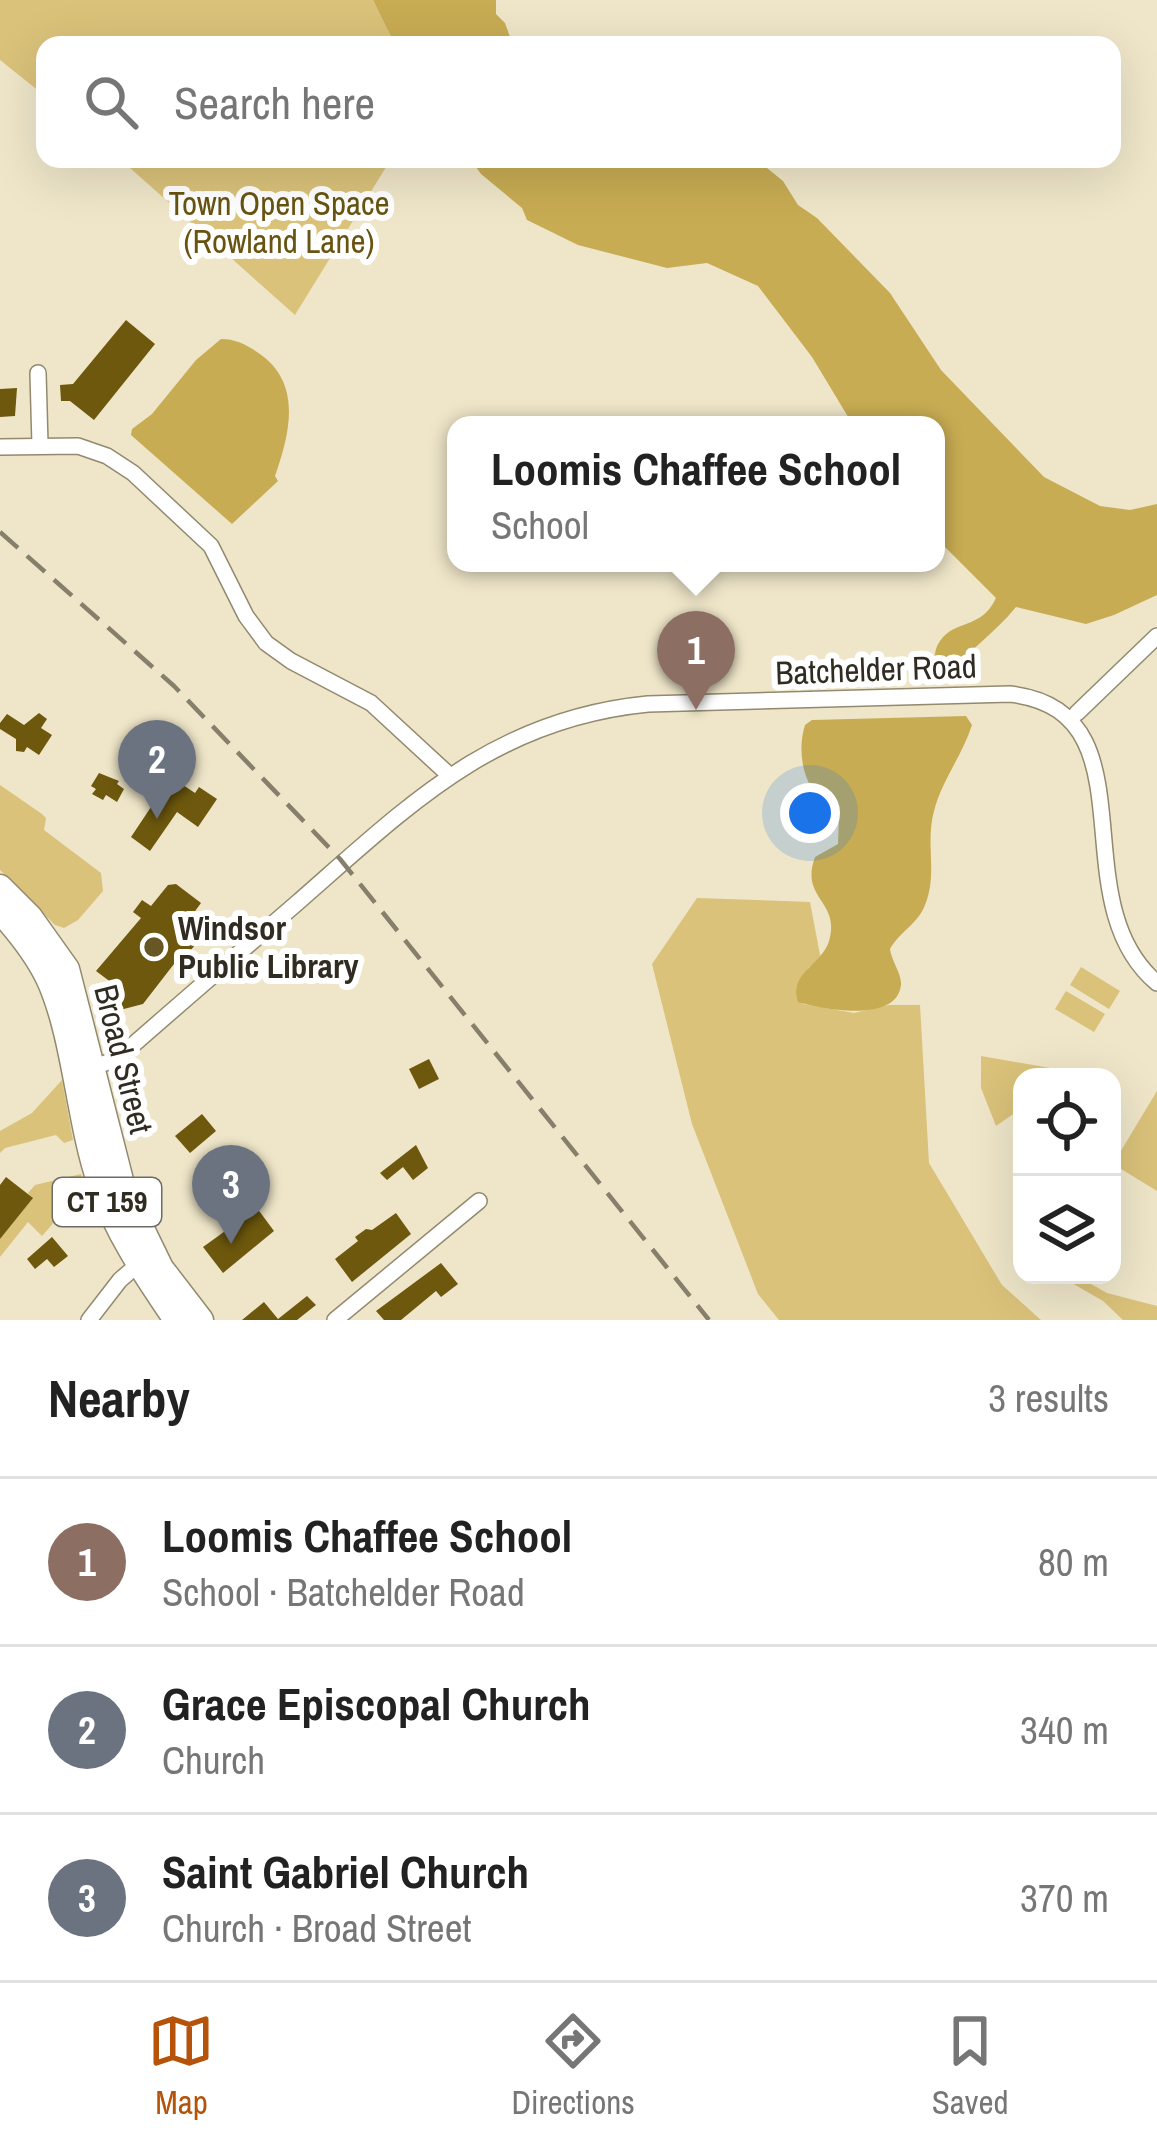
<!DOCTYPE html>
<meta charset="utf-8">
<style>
body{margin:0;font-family:"Archivo Narrow",sans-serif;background:#f2f2f2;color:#222}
.controls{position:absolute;right:36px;bottom:36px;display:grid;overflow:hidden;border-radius:24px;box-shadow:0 12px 48px #0002}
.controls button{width:108px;height:108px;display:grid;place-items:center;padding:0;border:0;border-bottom:3px solid #e0e0e0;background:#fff;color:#222;font:60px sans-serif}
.you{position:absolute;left:810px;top:813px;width:42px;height:42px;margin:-30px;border:9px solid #fff;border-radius:50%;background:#1a73e8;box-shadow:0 0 0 18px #1a73e833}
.badge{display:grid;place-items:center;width:78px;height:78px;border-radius:50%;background:#b45309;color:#fff;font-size:39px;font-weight:700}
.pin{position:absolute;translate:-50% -99px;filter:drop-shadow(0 3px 6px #0008)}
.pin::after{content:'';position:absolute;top:63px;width:42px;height:36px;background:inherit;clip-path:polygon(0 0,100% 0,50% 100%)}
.popup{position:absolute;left:447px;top:416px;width:498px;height:156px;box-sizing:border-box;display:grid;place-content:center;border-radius:24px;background:#fff;filter:drop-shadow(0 3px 9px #0005);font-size:39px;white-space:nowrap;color:#767676}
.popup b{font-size:45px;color:#222}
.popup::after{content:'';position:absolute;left:50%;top:100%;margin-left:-24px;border:24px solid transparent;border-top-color:#fff}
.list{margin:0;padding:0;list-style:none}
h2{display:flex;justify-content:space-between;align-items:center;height:156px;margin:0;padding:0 48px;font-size:51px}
h2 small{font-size:39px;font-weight:400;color:#767676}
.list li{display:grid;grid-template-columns:78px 1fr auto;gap:36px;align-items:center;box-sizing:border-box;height:168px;padding:0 48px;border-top:3px solid #e0e0e0}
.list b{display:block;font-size:45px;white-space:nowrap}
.list p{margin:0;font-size:39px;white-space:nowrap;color:#767676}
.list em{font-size:39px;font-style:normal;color:#767676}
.icon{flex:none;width:66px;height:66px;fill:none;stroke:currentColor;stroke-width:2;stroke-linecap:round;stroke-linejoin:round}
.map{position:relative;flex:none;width:1157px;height:1320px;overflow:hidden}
.search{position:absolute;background:#fff;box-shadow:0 12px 48px #0002;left:36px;right:36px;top:36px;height:132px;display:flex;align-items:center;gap:30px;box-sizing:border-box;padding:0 42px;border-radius:24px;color:#767676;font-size:45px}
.sheet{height:660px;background:#fff}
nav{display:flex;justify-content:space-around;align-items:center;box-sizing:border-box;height:168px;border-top:3px solid #e0e0e0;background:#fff;font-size:33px;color:#767676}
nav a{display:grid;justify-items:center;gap:6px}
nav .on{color:#b45309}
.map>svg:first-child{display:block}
</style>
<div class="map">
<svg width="1157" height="1320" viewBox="0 0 1157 1320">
<rect width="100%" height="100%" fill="#efe6c9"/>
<!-- green -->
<g fill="#dac27a">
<path d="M0,0h373l22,45h-350v51l-45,-36z"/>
<path d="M120,159h271l-96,156z"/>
<path d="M0,785l42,29 4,4 -2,12 57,43 2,18 -25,29 -14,8 -9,-3 -55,-55z"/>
<path d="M697,898l113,4 11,58 -13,8 -5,36 51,9 34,-8h32l9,158 73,122 39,35h-262l-21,-26 -66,-170 -40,-160z"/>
<path d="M1081,967l39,24 -11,18 -39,-24z"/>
<path d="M1066,991l39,23 -11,18 -39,-23z"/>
<path d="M981,1056l92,16v2l-51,3v31l-26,18 -15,-38z"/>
<path d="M62,1080l11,60 -9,3 -8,-8 -51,13 -5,5v-22l32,-18z"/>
<path d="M1157,1091v100l-44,-27z"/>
<path d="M81,1174l4,13 -43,49 -14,-14 -28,35v-18l32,-41 -4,-5 7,-8z"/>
<path d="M1058,1275h17l32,18 50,13v14h-34l-20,-19z"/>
</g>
<!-- water -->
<g fill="#c8ac53">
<path d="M373,0h123v14l9,9 8,22h-118z"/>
<path d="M470,159l287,1 26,21 15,24 19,13 73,75 51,77 103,107 56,29 30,4 27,-6v91l-43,20 -28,9 -70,-17c-21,26 -50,46 -73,71h-5l-5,-6c2,-10 0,-22 7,-31 15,-22 41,-11 56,-43l-60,-60v-113h-83l-41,-68 -54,-71 -51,-23 -40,5 -89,-23 -51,-25 -5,-12 -41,-34z"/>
<path d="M221,339c14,0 24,5 36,13 45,29 34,79 18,124l3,5 -46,43 -101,-89 1,-6 20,-15 44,-54z"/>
<path d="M966,716l6,9c-10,31 -30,55 -38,86 -9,33 4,63 -9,94 -7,19 -25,26 -35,44 1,11 12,25 11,36 -4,39 -80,24 -103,17 -10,-31 27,-37 32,-65 8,-37 -30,-39 -15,-80l23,-13 1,-27c-6,-9 -16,-13 -22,-22 -16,-18 -19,-48 -12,-70l7,-5z"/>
</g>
<!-- building -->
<g fill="#6d580d">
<path d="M126,320l29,24 -61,76 -24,-19h-9l-1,-16 13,-1z"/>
<path d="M17,388l-2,28 -15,1v-28z"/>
<path d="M39,713l8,6 -6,9 11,7 -13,20 -12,-8 -3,5 -8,-1v-12l-16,-10v-6l7,-9 17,11z"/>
<path d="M99,773l20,8 -2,3 7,5 -7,13 -11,-7 -3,5 -11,-6 4,-5 -5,-3z"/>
<path d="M171,777l24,16 4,-6 18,12 -19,28 -21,-15 -27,39 -19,-14z"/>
<path d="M176,884l25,19 -11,15 13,10 -8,10 3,3 -10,13 -4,-3 -41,53 -23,6 -18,-14 10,-13 -16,-12 45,-53 -8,-6 9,-12 9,6 17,-21z"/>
<path d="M429,1059l10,20 -20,10 -10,-20z"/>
<path d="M202,1114l14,17 -26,22 -15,-17z"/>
<path d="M416,1145l12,23 -15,12 -10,-13 -16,13 -7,-7z"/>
<path d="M6,1177l27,21 -33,41v-54z"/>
<path d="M257,1208l17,23 -51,42 -20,-26z"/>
<path d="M396,1213l15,21 -59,48 -17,-23 23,-18 -3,-4 11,-8 6,1z"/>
<path d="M52,1237l16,19 -14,11 -7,-8 -12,10 -8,-10z"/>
<path d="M441,1263l17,21 -17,13 -5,-6 -35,29h-17l-8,-9z"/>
<path d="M307,1296l9,9 -19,15h-55l22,-18 14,17z"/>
</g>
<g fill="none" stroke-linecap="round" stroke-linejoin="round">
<!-- street casing -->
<g stroke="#92896e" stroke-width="18">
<g id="street">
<path d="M38,373l2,72"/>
<path d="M0,447l78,-1 29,10 26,17 78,73 35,70 20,27 25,18 80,42 77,71"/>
<path d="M1077,713l80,-77"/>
<path d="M88,1069l29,-10c60,-53 120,-104 180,-156 111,-97 196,-184 351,-199l362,-10c147,17 48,206 147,289"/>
<path d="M89,1320l31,-40 23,-20"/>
<path d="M335,1320l144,-119"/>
</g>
</g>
<!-- primary casing -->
<g stroke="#92896e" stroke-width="27">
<g id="primary">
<path d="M0,887l30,30 37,52 57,223 37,76 40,52"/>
<path d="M0,911c19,21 36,42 48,67 27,58 30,143 52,206 17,50 47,93 76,136"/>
</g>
</g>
<!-- street -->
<use href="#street" stroke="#fff" stroke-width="15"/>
<!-- primary -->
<use href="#primary" stroke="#fff" stroke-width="24"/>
<!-- rail -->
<path stroke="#857f6c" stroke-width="4.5" stroke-dasharray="24 12" stroke-linecap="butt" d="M0,532l174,154 166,173 369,461"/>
</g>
<!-- markers -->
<circle fill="#675725" stroke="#fff" stroke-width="4.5" cx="154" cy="947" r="12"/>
<g text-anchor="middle" stroke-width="12" stroke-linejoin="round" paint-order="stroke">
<!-- shield labels -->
<rect fill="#fff" stroke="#6e6b64" stroke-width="3" x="53" y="1178" width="108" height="48" rx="9"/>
<g font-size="30" font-weight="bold" fill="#302c21">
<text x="107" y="1212">CT 159</text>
</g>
<!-- park labels -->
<g font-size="33" fill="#685410" stroke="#fff">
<text x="279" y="215">Town Open Space<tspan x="279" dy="38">(Rowland Lane)</tspan></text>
</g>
<!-- street labels -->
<g font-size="33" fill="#302c21" stroke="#fff">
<text transform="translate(876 669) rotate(-2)" y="12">Batchelder Road</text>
<text transform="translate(124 1059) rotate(76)" y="12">Broad Street</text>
</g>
<!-- poi labels -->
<g font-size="33" font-weight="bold" fill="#302c21" stroke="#fff" text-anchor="start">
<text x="178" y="940">Windsor<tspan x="178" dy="38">Public Library</tspan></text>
</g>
</g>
</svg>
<div class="controls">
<button><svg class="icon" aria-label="locate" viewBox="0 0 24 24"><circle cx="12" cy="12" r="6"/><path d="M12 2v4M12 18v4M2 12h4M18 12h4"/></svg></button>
<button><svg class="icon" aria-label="layers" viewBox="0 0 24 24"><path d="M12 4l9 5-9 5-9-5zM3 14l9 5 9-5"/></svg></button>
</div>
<div class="you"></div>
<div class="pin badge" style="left:696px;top:710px;background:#8d6e63">1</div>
<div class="popup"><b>Loomis Chaffee School</b>School</div>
<div class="pin badge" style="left:157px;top:819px;background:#6b7280">2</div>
<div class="pin badge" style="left:231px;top:1244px;background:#6b7280">3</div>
<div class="search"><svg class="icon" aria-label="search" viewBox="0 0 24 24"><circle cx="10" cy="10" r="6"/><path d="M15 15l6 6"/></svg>Search here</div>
</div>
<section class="sheet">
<h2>Nearby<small>3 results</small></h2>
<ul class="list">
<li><span class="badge" style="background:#8d6e63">1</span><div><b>Loomis Chaffee School</b><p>School · Batchelder Road</p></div><em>80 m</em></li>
<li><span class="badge" style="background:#6b7280">2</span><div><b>Grace Episcopal Church</b><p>Church</p></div><em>340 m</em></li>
<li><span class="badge" style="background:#6b7280">3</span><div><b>Saint Gabriel Church</b><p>Church · Broad Street</p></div><em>370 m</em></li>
</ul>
</section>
<nav>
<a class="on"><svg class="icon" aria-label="map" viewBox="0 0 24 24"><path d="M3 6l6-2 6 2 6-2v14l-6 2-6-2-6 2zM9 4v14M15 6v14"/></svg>Map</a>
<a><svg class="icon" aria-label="directions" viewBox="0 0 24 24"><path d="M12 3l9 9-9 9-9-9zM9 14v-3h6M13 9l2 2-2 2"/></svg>Directions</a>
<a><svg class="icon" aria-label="saved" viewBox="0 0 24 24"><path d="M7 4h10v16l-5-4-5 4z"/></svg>Saved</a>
</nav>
